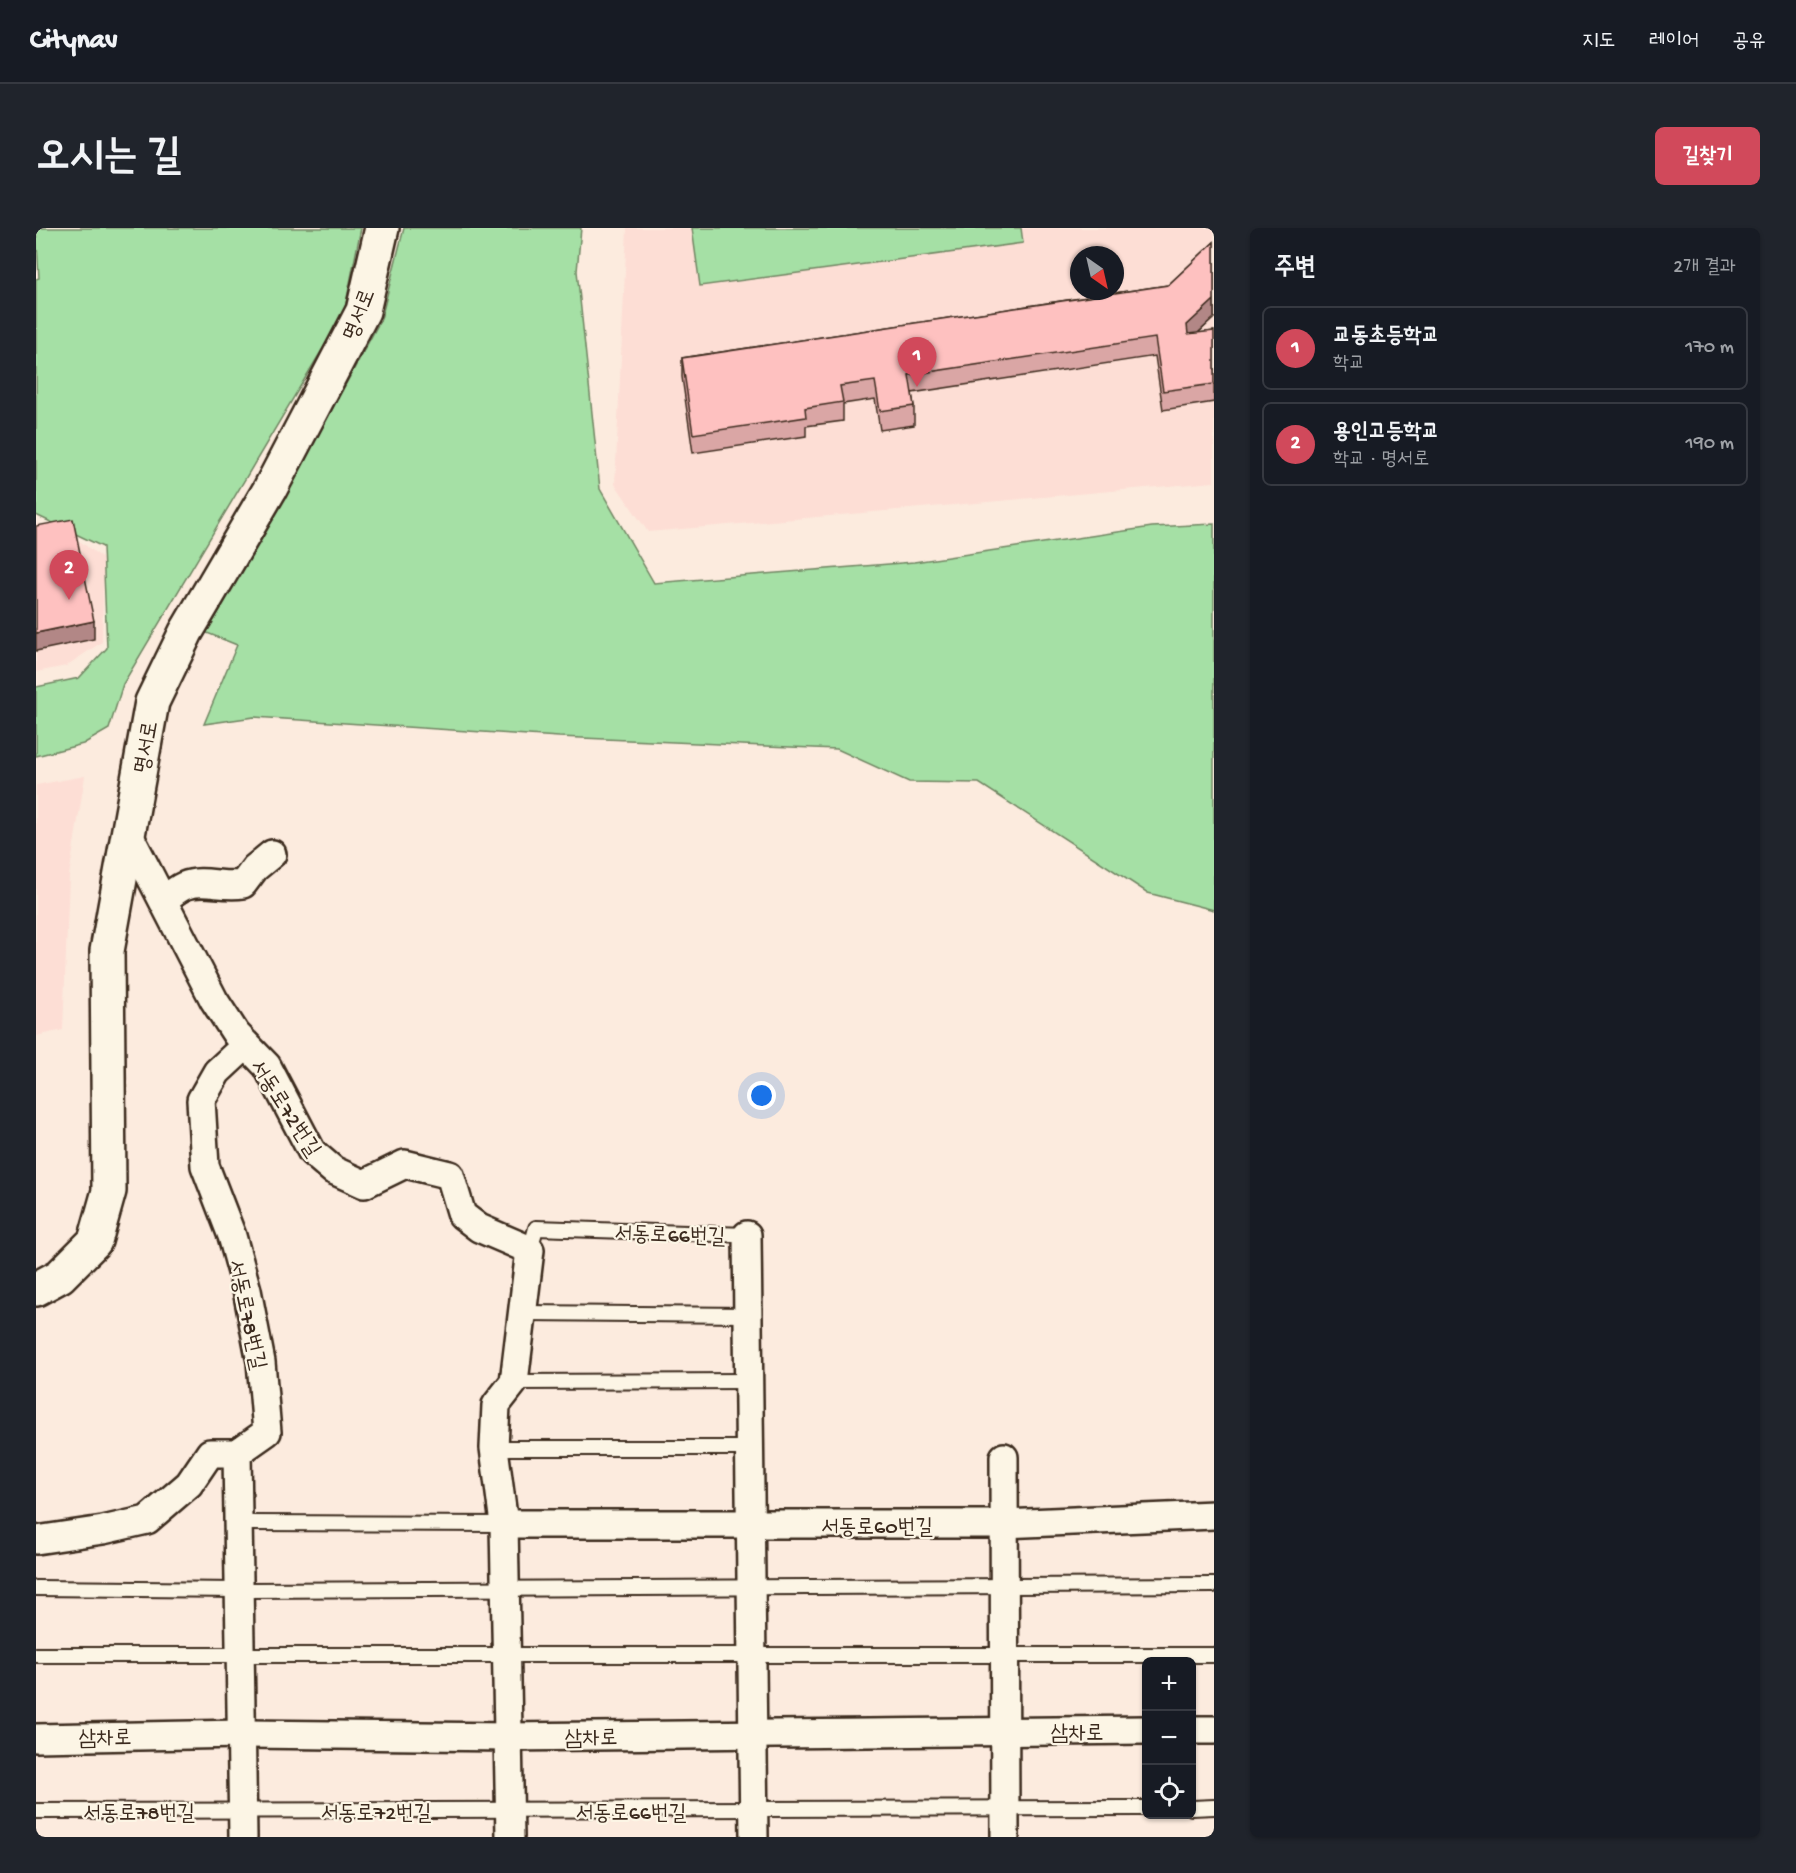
<!DOCTYPE html>
<html lang="ko">
<meta charset="utf-8">
<style>
body{margin:0;font-family:"Gochi Hand","Poor Story",sans-serif;background:#20242c;color:#f1f3f6}
.controls{position:absolute;right:18px;bottom:18px;display:grid;overflow:hidden;border-radius:9px;box-shadow:0 2px 4px #0004}
.controls button{width:54px;height:54px;display:grid;place-items:center;padding:0;border:0;border-bottom:2px solid #363941;background:#171b24;color:#f1f3f6;font:30px sans-serif}
.compass{position:absolute;left:1034px;top:18px;width:54px;height:54px;border-radius:50%;background:#171b24;box-shadow:0 2px 4px #0004;rotate:146deg}
.you{position:absolute;left:726px;top:868px;width:21px;height:21px;margin:-15px;border:4px solid #fff;border-radius:50%;background:#1a73e8;box-shadow:0 0 0 9px #1a73e833}
.badge{display:grid;place-items:center;width:39px;height:39px;border-radius:50%;background:#d1495b;color:#fff;font-size:20px;font-weight:700}
.pin{position:absolute;translate:-50% -50px;filter:drop-shadow(0 2px 3px #0008)}
.pin::after{content:'';position:absolute;top:32px;width:21px;height:18px;background:inherit;clip-path:polygon(0 0,100% 0,50% 100%)}
.list{margin:0;padding:0;list-style:none}
h2{display:flex;justify-content:space-between;align-items:center;height:78px;margin:0;padding:0 24px;font-size:26px}
h2 small{font-size:20px;font-weight:400;color:#9ea1a6}
.list li{display:grid;grid-template-columns:39px 1fr auto;gap:18px;align-items:center;box-sizing:border-box;height:84px;margin:0 12px 12px;padding:0 12px;border:2px solid #363941;border-radius:9px}
.list b{display:block;font-size:22px;white-space:nowrap}
.list p{margin:0;font-size:20px;white-space:nowrap;color:#9ea1a6}
.list em{font-size:20px;font-style:normal;color:#9ea1a6}
.icon{flex:none;width:33px;height:33px;fill:none;stroke:currentColor;stroke-width:2;stroke-linecap:round;stroke-linejoin:round}
.map{position:relative;flex:none;width:1178px;height:1609px;overflow:hidden;border-radius:9px}
header{display:flex;align-items:center;gap:36px;box-sizing:border-box;height:84px;padding:0 30px;background:#171b24;border-bottom:2px solid #363941}
header strong{font-size:28px}
nav{display:flex;gap:33px;margin-inline-start:auto;font-size:21px}
.intro{display:flex;align-items:center;justify-content:space-between;box-sizing:border-box;height:144px;padding:0 36px}
h1{margin:0;font-size:42px}
.button{padding:15px 27px;border-radius:9px;background:#d1495b;color:#fff;font-size:21px;font-weight:700}
main{display:flex;gap:36px;padding:0 36px}
aside{flex:1;background:#171b24;border-radius:9px;box-shadow:0 2px 4px #0004}
.map>svg:first-child{display:block}
</style>
<header>
<strong>Citynav</strong>
<nav><a>지도</a><a>레이어</a><a>공유</a></nav>
</header>
<div class="intro"><h1>오시는 길</h1><a class="button">길찾기</a></div>
<main>
<div class="map">
<svg width="1178" height="1609" viewBox="0 0 1178 1609">
<rect width="100%" height="100%" fill="#fcebde"/>
<filter id="ink" filterUnits="userSpaceOnUse"><feTurbulence type="fractalNoise" baseFrequency=".0167" numOctaves="2"/><feDisplacementMap in="SourceGraphic" scale="12" xChannelSelector="R" yChannelSelector="G"/><feConvolveMatrix kernelMatrix="1 2 1 2 8 2 1 2 1" color-interpolation-filters="sRGB"/></filter>
<g filter="url(#ink)">
<!-- built -->
<g fill="#fdded5" fill-rule="evenodd">
<path d="M591,0h587v254l-566,50 -33,-48zM1043,27h36v36h-36z"/>
<path d="M0,295l38,14 30,22 -2,83 -36,24 -30,6z"/>
<path d="M49,548l-16,100 -6,154 -27,6v-251z"/>
</g>
<!-- green -->
<g fill="#a5e0a5" stroke="#708562" stroke-width="1.5">
<path d="M0,0h325l-17,85 -221,371 -14,45 -26,15 -47,12v-69l43,-9 28,-30 -4,-101 -67,-32v-236l3,-1z"/>
<path d="M368,0h177l-4,43 23,218 54,94 260,-21 238,-35 62,-3v386l-66,-17 -169,-110 -70,-1 -72,-33 -278,-12 -305,-20 -50,7 33,-79 -35,-14 106,-177 73,-135z"/>
<path d="M656,0h329l2,15 -323,43z"/>
</g>
<g fill="none" stroke-linecap="round" stroke-linejoin="round">
<!-- service casing -->
<g stroke="#3b2a1e" stroke-width="18">
<g id="service">
<path d="M494,1022l6,-22 211,7"/>
<path d="M487,1085l225,2"/>
<path d="M478,1154l235,-1"/>
<path d="M458,1220h256"/>
<path d="M202,1295l266,1"/>
<path d="M0,1360l203,2 975,-5"/>
<path d="M0,1427h1178"/>
<path d="M1156,1580l22,-1"/>
<path d="M0,1583l1110,-3"/>
</g>
</g>
<!-- minor casing -->
<g stroke="#3b2a1e" stroke-width="32">
<g id="minor">
<path d="M92,605l86,167 22,34 31,32 45,86 21,18 31,14 41,-20 45,11 12,40 17,13 51,22 -16,132 -18,23 -2,43 10,76 6,313"/>
<path d="M128,672c6,-5 13,-11 20,-14 19,-8 39,2 59,-2l12,-16 17,-14"/>
<path d="M711,1007l7,602"/>
<path d="M201,1225l30,-21 -6,-70 -14,-72 -15,-54 -27,-70 -4,-66 16,-28 29,-27"/>
<path d="M201,1225l6,384"/>
<path d="M968,1229l1,380"/>
<path d="M468,1296h500l210,-9"/>
<path d="M0,1312l67,-10 44,-10 42,-36 21,-31h27"/>
<path d="M1156,1502h22"/>
<path d="M0,1510l206,-4 266,3 638,-7"/>
</g>
</g>
<!-- tertiary casing -->
<g stroke="#3b2a1e" stroke-width="38">
<path id="tertiary" d="M0,1061l24,-13 35,-35 14,-50 -2,-240 45,-249 34,-70 84,-143 93,-178 19,-83"/>
</g>
<!-- service -->
<use href="#service" stroke="#fcf5e5" stroke-width="14"/>
<!-- minor -->
<use href="#minor" stroke="#fcf5e5" stroke-width="27"/>
<!-- tertiary -->
<use href="#tertiary" stroke="#fcf5e5" stroke-width="33"/>
</g>
<!-- wall -->
<path fill="#daa6a5" stroke="#3b2a1e" stroke-width="1.5" d="M1178,14v76l-16,15 16,-2v71l-51,8 -8,-54 -243,37 2,13v19l-34,5 -5,-31 -32,5v17l-37,5v10l-113,17 -11,-76v-19l486,-73z"/>
<!-- shaded-wall -->
<g fill="#b28786" stroke="#3b2a1e" stroke-width="1.5">
<path d="M1178,72v18l-27,25v-18z"/>
<path d="M58,393v18l-58,12v-18z"/>
</g>
<!-- building -->
<g fill="#fec1c0" stroke="#3b2a1e" stroke-width="1.5">
<path d="M1178,14v58l-27,25 1,9 26,-3v53l-51,7 -8,-53 -246,37 5,31 -34,5 -5,-30 -35,5 3,16 -38,6 1,9 -113,17 -11,-76 486,-73z"/>
<path d="M37,291l21,102 -58,12v-107z"/>
</g>
</g>
<g text-anchor="middle" stroke-width="4.5" stroke-linejoin="round" paint-order="stroke">
<!-- street labels -->
<g font-size="22" fill="#3b2a1e" stroke="#fcf5e5">
<text transform="translate(321 86) rotate(-69)" y="8">명서로</text>
<text transform="translate(108 519) rotate(-80)" y="8">명서로</text>
<text transform="translate(251 879) rotate(57)" y="8">서동로72번길</text>
<text transform="translate(634 1005) rotate(2)" y="8">서동로66번길</text>
<text transform="translate(213 1086) rotate(78)" y="8">서동로78번길</text>
<text x="841" y="1305">서동로60번길</text>
<text x="1041" y="1511">삼차로</text>
<text transform="translate(69 1508) rotate(-1)" y="8">삼차로</text>
<text transform="translate(555 1508) rotate(-1)" y="8">삼차로</text>
<text x="103" y="1591">서동로78번길</text>
<text x="340" y="1591">서동로72번길</text>
<text x="595" y="1591">서동로66번길</text>
</g>
</g>
</svg>
<div class="controls">
<button>+</button>
<button>−</button>
<button><svg class="icon" aria-label="locate" viewBox="0 0 24 24"><circle cx="12" cy="12" r="6"/><path d="M12 2v4M12 18v4M2 12h4M18 12h4"/></svg></button>
</div>
<svg class="compass" viewBox="-18 -18 36 36"><path d="M0-13l5 13h-10z" fill="#e53935"/><path d="M0 13l5-13h-10z" fill="#9ea1a6"/></svg>
<div class="you"></div>
<div class="pin badge" style="left:881px;top:159px">1</div>
<div class="pin badge" style="left:33px;top:372px">2</div>
</div>
<aside>
<h2>주변<small>2개 결과</small></h2>
<ul class="list">
<li><span class="badge">1</span><div><b>교동초등학교</b><p>학교</p></div><em>170 m</em></li>
<li><span class="badge">2</span><div><b>용인고등학교</b><p>학교 · 명서로</p></div><em>190 m</em></li>
</ul>
</aside>
</main>
